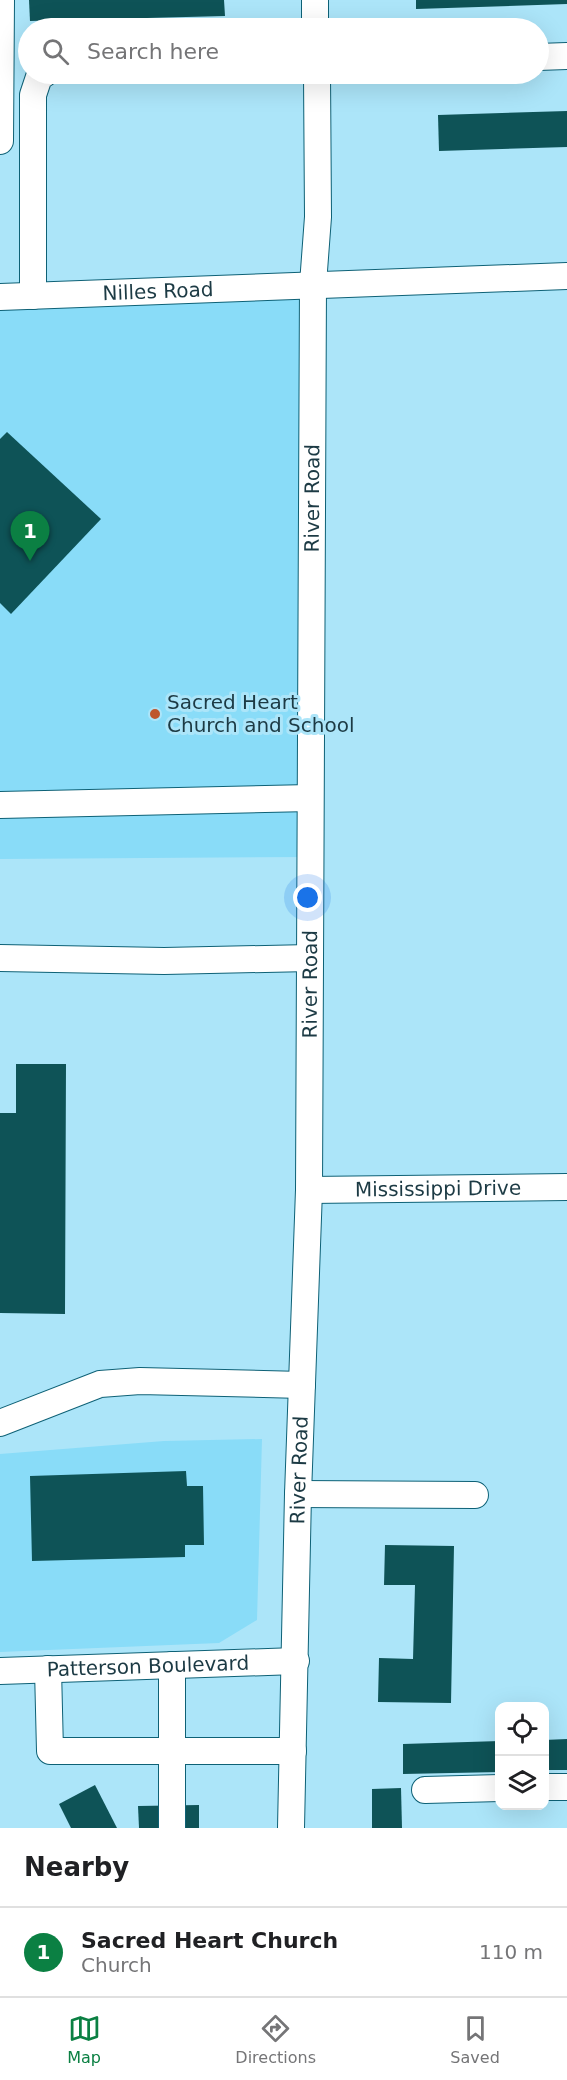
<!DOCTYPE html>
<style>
body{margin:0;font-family:"DejaVu Sans",sans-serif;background:#f2f2f2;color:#202124}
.controls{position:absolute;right:18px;bottom:18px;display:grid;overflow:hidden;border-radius:12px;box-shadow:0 6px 24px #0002}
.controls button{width:54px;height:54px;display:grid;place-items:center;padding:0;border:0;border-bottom:2px solid #e0e0e0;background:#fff;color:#202124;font:30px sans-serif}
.you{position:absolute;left:308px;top:898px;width:21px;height:21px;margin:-15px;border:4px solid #fff;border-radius:50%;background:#1a73e8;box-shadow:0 0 0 9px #1a73e833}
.badge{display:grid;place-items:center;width:39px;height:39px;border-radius:50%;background:#0b8043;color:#fff;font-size:20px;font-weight:700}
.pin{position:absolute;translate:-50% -50px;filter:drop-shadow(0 2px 3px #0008)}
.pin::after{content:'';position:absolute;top:32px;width:21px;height:18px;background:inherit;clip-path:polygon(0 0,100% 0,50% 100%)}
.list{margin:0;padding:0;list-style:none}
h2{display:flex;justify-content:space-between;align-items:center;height:78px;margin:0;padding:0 24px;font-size:26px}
h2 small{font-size:20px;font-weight:400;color:#757577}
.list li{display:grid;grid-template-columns:39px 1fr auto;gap:18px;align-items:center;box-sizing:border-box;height:90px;padding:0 24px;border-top:2px solid #e0e0e0}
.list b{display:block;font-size:22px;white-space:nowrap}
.list p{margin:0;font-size:20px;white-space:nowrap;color:#757577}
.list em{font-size:20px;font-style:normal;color:#757577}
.icon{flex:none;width:33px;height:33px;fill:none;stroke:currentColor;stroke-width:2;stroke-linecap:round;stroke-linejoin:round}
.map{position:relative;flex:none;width:567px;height:1828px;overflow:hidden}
.search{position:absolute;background:#fff;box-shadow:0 6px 24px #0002;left:18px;right:18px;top:18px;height:66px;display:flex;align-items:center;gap:15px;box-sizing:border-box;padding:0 21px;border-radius:33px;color:#757577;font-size:22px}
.sheet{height:168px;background:#fff}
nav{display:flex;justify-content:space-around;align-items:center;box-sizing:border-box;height:84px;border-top:2px solid #e0e0e0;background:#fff;font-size:16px;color:#757577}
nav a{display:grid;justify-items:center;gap:3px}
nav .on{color:#0b8043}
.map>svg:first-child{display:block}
</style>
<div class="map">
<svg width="567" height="1828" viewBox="0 0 567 1828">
<rect width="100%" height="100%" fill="#ace5f9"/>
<!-- built -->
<g fill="#89dcf8">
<path d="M313,284l-3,573 -310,2v-562z"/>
<path d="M262,1439l-5,181 -38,23 -219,9v-198l164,-13z"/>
</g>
<!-- building -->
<g fill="#0e5357">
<path d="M29,0h195l1,16 -195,5z"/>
<path d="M416,0h151v4l-151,5z"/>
<path d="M567,111v36l-128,4 -1,-36z"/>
<path d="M7,432l94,87 -90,95 -11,-11v-164z"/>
<path d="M16,1064h50l-1,250 -65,-1v-200h16z"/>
<path d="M186,1471l1,15h16l1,59h-19v12l-153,4 -2,-85z"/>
<path d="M385,1545l69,1 -3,157 -73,-1 1,-44 34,1 2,-74h-31z"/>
<path d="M567,1739v31h-23v-30z"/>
<path d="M500,1741v31l-97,2v-30z"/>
<path d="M95,1785l22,43h-46l-12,-24z"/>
<path d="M401,1788l1,40h-30v-39z"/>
<path d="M199,1805v23h-60l-1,-22z"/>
</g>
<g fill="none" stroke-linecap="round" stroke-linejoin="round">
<!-- minor casing -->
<g stroke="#0e6176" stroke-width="28">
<g id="minor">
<path d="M315,0v28"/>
<path d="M538,57l29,-1"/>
<path d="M0,141l1,-141"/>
<path d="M33,296v-201l6,-18 5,-3"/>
<path id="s1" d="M0,297l567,-21"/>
<path d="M0,805l310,-7"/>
<path d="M0,958l164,3 146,-3"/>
<path id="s2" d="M309,1190l258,-3"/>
<path d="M0,1423l100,-39 40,-3 162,4"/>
<path d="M298,1494l177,1"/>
<path d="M172,1665v163"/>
<path d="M48,1669l2,82h243"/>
<path id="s3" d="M0,1671l296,-10"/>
<path d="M544,1787h23"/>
<path d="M425,1790l75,-2"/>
<path id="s4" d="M291,1828l7,-334 11,-304 4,-906 5,-67 -1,-143"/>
</g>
</g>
<!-- minor -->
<use href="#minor" stroke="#fff" stroke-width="26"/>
</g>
<!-- markers -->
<circle fill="#be572d" stroke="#ace5f9" stroke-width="2" cx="155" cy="714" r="6"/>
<g text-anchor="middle" stroke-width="6" stroke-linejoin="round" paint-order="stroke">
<!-- street labels -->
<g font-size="20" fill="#1c3a44" stroke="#ace5f9">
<text dy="7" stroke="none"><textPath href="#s1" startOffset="158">Nilles Road</textPath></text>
<text dy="7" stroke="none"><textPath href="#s4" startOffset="1330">River Road</textPath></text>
<text dy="7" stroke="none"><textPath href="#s4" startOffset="844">River Road</textPath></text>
<text dy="7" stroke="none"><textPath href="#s2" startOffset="129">Mississippi Drive</textPath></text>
<text dy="7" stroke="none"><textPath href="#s4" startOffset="358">River Road</textPath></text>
<text dy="7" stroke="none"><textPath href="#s3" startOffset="148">Patterson Boulevard</textPath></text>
</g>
<!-- poi labels -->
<g font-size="20" fill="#1c3a44" stroke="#ace5f9" text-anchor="start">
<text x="167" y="709">Sacred Heart<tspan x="167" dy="23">Church and School</tspan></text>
</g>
</g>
</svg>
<div class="controls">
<button><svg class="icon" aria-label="locate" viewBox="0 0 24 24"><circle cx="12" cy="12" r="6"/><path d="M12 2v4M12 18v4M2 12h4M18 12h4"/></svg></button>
<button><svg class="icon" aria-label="layers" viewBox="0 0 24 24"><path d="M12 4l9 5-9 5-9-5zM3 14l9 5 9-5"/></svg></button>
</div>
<div class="you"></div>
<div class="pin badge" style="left:30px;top:561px">1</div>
<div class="search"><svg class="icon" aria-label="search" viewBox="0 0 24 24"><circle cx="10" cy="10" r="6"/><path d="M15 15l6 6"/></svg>Search here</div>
</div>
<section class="sheet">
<h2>Nearby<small></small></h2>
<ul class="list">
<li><span class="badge">1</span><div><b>Sacred Heart Church</b><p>Church</p></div><em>110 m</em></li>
</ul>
</section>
<nav>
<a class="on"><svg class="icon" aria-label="map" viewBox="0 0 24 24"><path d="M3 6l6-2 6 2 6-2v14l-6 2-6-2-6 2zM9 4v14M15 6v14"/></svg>Map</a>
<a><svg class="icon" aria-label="directions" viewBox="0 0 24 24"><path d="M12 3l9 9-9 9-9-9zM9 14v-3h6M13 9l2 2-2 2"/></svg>Directions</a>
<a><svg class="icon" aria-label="saved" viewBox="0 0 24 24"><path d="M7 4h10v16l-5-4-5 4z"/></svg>Saved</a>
</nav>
